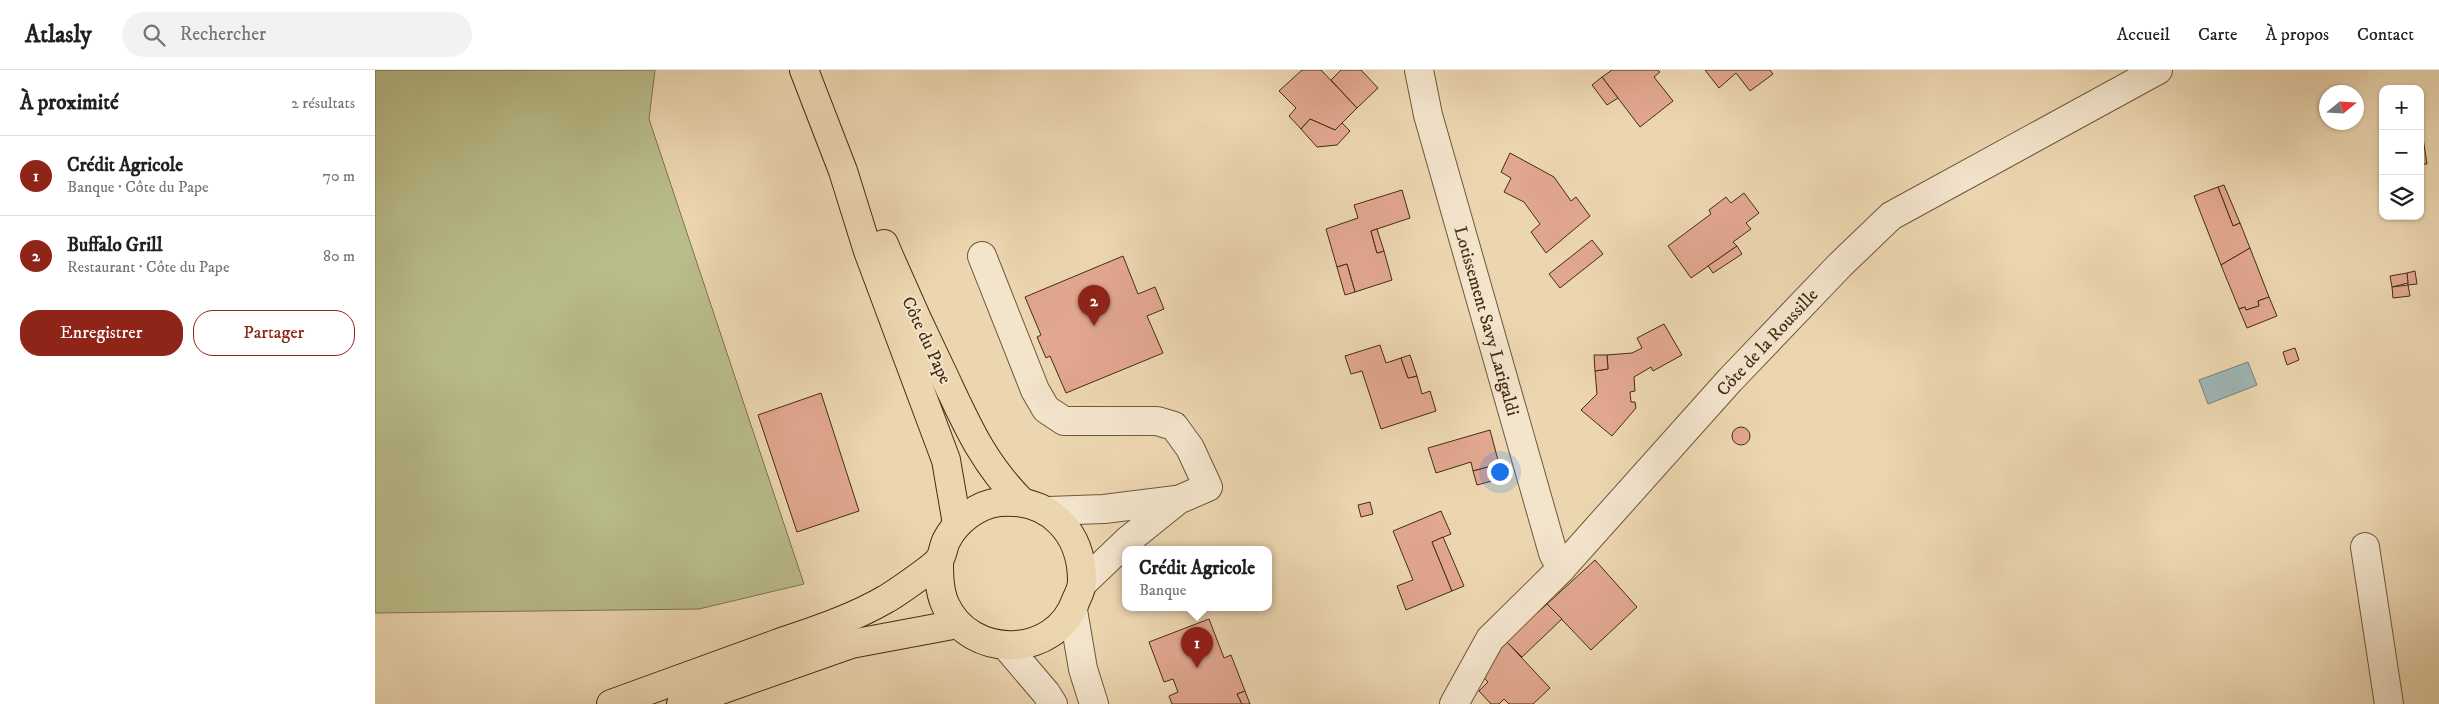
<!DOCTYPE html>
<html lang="fr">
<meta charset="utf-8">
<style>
body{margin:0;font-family:"IM FELL DW Pica",serif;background:#f2f2f2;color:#202124}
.controls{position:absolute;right:15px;top:15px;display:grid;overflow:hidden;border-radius:10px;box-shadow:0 1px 4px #0004}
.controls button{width:45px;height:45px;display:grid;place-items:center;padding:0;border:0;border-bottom:1px solid #e0e0e0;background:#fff;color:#202124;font:25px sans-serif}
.compass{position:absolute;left:1944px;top:15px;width:45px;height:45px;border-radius:50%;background:#fff;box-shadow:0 1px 4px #0004;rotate:72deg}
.you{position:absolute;left:1124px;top:401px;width:18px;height:18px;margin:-12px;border:4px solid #fff;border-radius:50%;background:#1a73e8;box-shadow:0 0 0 8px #1a73e833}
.badge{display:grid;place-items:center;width:32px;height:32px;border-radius:50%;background:#8f2418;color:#fff;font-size:16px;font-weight:700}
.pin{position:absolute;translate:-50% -41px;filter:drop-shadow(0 1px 2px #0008)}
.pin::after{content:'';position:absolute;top:26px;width:18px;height:15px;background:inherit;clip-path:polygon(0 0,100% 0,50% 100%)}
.popup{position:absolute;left:747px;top:476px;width:150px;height:65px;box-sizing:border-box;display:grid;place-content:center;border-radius:10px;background:#fff;filter:drop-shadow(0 1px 4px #0005);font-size:16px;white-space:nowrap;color:#757577}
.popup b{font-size:19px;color:#202124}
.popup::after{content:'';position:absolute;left:50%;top:100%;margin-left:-10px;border:10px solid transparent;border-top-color:#fff}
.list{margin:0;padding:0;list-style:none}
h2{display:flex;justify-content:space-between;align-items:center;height:65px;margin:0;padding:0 20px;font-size:21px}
h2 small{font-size:16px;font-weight:400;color:#757577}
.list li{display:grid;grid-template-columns:32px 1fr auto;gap:15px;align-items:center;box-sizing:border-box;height:80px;padding:0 20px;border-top:1px solid #e0e0e0}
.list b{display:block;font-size:19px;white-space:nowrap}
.list p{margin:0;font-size:16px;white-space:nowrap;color:#757577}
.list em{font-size:16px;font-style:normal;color:#757577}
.actions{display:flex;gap:10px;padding:15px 20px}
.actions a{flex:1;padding:11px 0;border:1px solid #8f2418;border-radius:20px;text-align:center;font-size:18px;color:#8f2418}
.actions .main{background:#8f2418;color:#fff}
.icon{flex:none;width:28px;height:28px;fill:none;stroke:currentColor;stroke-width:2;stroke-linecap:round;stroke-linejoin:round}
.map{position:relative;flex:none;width:2064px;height:634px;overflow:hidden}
header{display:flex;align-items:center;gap:30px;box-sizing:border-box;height:70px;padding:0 25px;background:#fff;border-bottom:1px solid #e0e0e0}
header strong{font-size:24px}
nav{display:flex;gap:28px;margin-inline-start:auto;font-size:18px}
.search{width:350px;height:45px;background:#f2f2f2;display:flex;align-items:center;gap:12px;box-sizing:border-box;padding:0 18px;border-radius:28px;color:#757577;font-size:19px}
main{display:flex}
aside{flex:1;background:#fff}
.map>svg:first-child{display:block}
</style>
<header>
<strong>Atlasly</strong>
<div class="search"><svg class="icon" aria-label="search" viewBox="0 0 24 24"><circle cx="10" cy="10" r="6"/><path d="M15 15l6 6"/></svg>Rechercher</div>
<nav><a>Accueil</a><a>Carte</a><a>À propos</a><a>Contact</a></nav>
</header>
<main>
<aside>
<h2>À proximité<small>2 résultats</small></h2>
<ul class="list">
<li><span class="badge">1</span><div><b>Crédit Agricole</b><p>Banque · Côte du Pape</p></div><em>70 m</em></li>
<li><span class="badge">2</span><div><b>Buffalo Grill</b><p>Restaurant · Côte du Pape</p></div><em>80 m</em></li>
</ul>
<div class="actions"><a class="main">Enregistrer</a><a>Partager</a></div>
</aside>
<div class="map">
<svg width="2064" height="634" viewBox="0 0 2064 634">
<rect width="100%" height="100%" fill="#ecd6b0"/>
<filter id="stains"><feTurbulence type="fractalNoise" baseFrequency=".004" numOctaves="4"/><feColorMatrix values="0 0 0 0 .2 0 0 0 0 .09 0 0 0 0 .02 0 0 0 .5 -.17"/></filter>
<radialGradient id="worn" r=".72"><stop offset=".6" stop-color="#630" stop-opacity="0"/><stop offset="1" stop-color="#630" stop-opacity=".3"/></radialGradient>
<!-- green -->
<path fill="#b9bd8a" stroke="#7e754e" d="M0,0h280l-6,49 155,465 -105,25 -324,4z"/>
<!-- water -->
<path fill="#9db6b6" stroke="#797f75" d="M1873,292l9,23 -49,19 -9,-24z"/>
<!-- building -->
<g fill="#e1a78f" stroke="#442d13">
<path d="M927,0h19l36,38 -22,22 -25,-11 -9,10 -12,-13 7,-8 -17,-17z"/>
<path d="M966,0h20l17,18 -21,20 -26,-28z"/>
<path d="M1237,0h46l2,2 -6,5 19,24 -33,26 -38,-50z"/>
<path d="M1330,0h65l3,4 -23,17 -14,-18 -17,15z"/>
<path d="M1227,7l16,21 -11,7 -15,-20z"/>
<path d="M935,49l25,11 7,-7 8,8 -13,14 -20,2 -16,-18z"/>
<path d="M2048,68l4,26h-7v-25z"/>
<path d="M1135,83l44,24 17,24 5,-4 14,19 -44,37 -15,-21 9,-8 -16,-22 -20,-10 7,-14 -10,-6z"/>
<path d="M1849,115l16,38 -7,3 -15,-39z"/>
<path d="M1843,117l15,39 7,-3 10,25 -29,17 -27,-69z"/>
<path d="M1027,120l8,28 -39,13 6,22 7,-2 8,29 -37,12 -8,-28 -10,3 -11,-38 32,-11 -4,-13z"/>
<path d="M1369,123l15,20 -13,10 5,6 -18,13 4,4 -46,32 -23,-32 43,-32 -2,-4 17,-13 5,6z"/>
<path d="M1002,159l7,22 -7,2 -6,-22z"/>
<path d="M1217,170l11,14 -43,34 -11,-14z"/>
<path d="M1362,176l5,8 -29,19 -5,-7z"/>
<path d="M1875,178l19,49 -11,4 1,5 -13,4 -1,-3 -6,2 -18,-44z"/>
<path d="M748,186l15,38 17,-7 9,22 -17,7 16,37 -97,40 -16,-37 -4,2 -9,-21 4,-2 -16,-38z"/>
<path d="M972,194l8,28 -10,3 -8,-28z"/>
<path d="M2040,201l2,13 -9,1 -1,-12z"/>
<path d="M2032,203l1,10 -16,4 -2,-11z"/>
<path d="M2033,215l2,11 -17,2 -1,-11z"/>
<path d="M1894,227l8,19 -30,12 -8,-19 6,-2 1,3 13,-4 -1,-5z"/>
<path d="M1289,254l18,31 -29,16 -2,-4 -17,10 1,14 -5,1 1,10h4l1,6 -24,28 -31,-26 16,-16 -2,-23 13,-2 -1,-14 25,-2 10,-5 -5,-10z"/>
<path d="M1005,275l6,18 15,-5 7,20 9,-2 5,18 8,-3 6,20 -55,18 -19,-58 -11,3 -6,-18z"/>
<path d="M1920,278l4,12 -12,5 -4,-13z"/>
<path d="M1035,285l7,21 -9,2 -7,-20z"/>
<path d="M1219,285h13l1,14 -13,2z"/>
<path d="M446,323l38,118 -62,21 -39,-117z"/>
<circle cx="1366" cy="366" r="9"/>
<path d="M1115,360l9,34 -26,7 -2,-9 -35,11 -8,-25z"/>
<path d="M1124,394l4,14 -26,7 -4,-14z"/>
<path d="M995,432l3,12 -12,3 -3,-12z"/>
<path d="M1066,441l10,23 -19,8 20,49 -46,19 -9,-24 16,-6 -20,-49z"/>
<path d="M1068,467l21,49 -12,5 -20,-49z"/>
<path d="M1220,490l42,47 -46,43 -44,-46z"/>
<path d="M1172,534l15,15 -40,38 -16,-16z"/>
<path d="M834,549l15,39 7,-3 14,36 -8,3 5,10h-70l-3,-8 9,-4 -5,-13 -9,3 -15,-40z"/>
<path d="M1131,571l44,47 -17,16h-24l-5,-5 -5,5h-8l-12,-13 9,-9 -7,-7z"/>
<path d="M870,621l5,13h-8l-5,-10z"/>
</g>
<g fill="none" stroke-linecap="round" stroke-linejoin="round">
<!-- minor casing -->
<g stroke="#6e573a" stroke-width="30">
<g id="minor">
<path d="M1044,0l9,45 125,438 8,16"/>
<path d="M607,186l53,134 11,19 18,12h93l17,5 16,22 18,39 -30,13 -51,41 -45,43"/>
<path d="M673,441l56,-2 72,-9"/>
<path d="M1990,477l24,157"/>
<path d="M698,540l10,59 11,35"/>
<path d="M631,576l40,47 7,11"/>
<path d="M1079,634l36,-65 71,-70 169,-189 110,-115 51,-49 267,-146"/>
</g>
</g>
<!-- major casing -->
<g stroke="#442d13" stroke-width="30">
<g id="major">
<path d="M429,0l39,101 25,80 78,209 11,64"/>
<path d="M509,174c19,45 39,89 60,132 23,49 39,87 78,126"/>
<path d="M236,634c55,-20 110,-40 165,-60 37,-13 76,-25 110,-45 9,-5 48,-32 53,-39 4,-5 4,-13 7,-19 10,-20 32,-37 54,-39 50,-4 82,31 82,79 0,7 -3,13 -6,19 -20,59 -106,60 -131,4 -6,-14 -6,-29 -6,-44"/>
<path d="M306,634l170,-60 107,-20"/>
</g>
</g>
<!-- minor -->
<use href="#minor" stroke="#f3e4cc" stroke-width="28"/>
<!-- major -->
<use href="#major" stroke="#ecd6b0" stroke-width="28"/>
</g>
<g text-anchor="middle" stroke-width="4" stroke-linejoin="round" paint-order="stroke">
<!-- street labels -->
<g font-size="18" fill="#442d13" stroke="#f3e4cc">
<text transform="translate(1112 251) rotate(74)" y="6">Lotissement Savy Larigaldi</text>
<text transform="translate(552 270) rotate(65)" y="6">Côte du Pape</text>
<text transform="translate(1392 272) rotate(-47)" y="6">Côte de la Roussille</text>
</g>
</g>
<rect width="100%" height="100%" filter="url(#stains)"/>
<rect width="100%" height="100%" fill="url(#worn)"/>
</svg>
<div class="controls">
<button>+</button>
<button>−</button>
<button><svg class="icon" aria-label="layers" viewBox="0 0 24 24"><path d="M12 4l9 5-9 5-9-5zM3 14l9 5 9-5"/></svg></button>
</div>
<svg class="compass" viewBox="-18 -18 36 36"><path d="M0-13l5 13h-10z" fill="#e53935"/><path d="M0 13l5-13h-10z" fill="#757577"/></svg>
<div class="you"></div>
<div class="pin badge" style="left:822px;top:598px">1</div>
<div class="popup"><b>Crédit Agricole</b>Banque</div>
<div class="pin badge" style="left:719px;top:256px">2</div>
</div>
</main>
